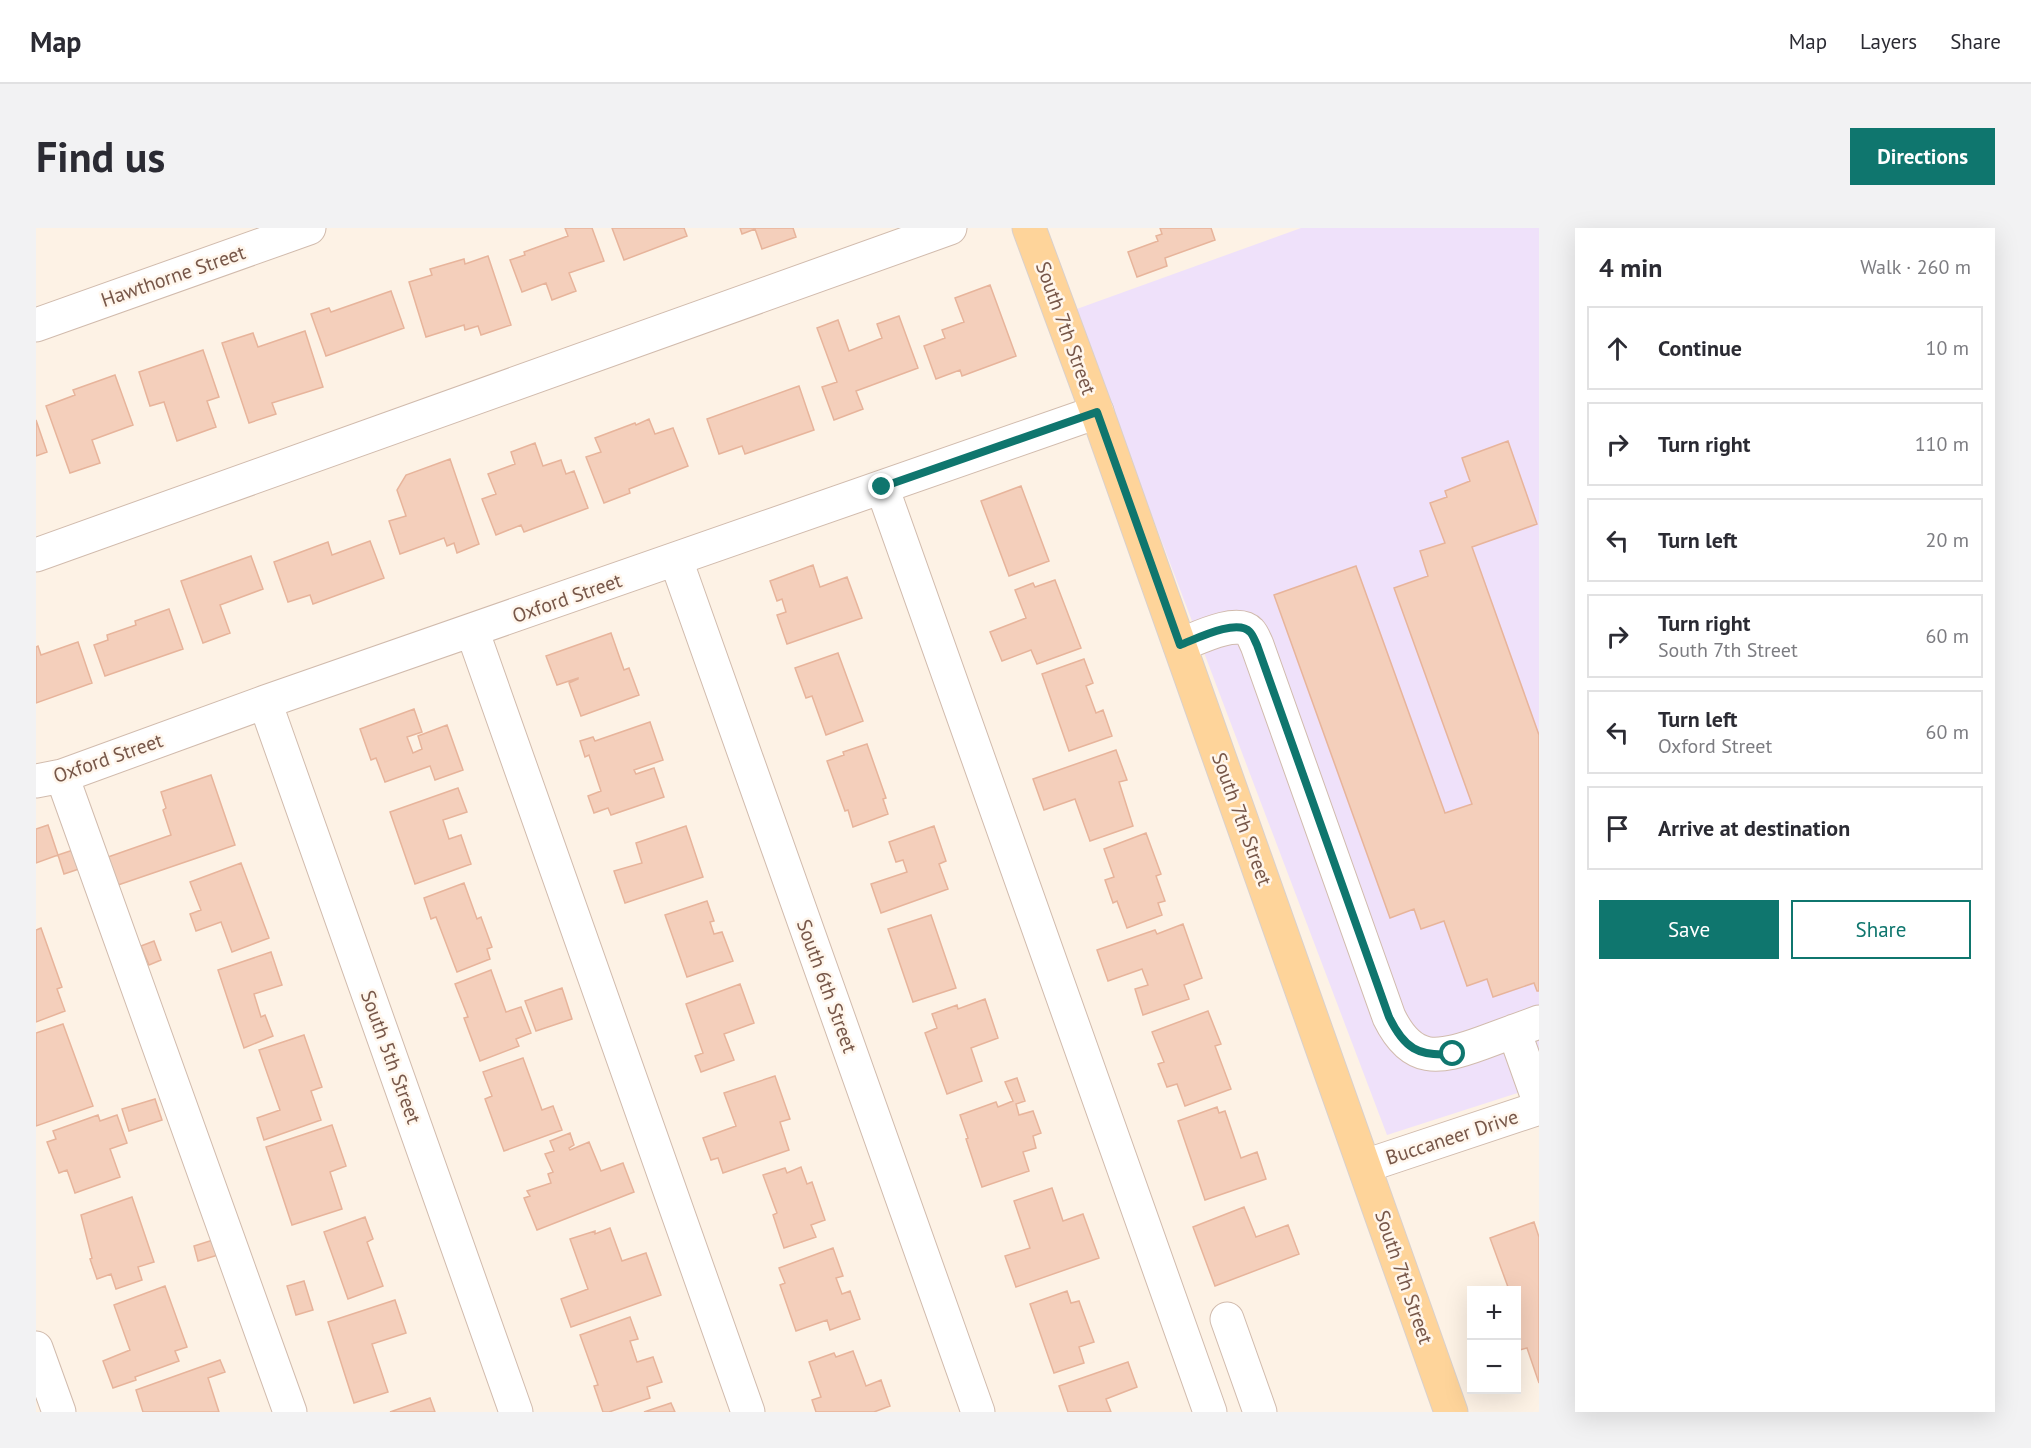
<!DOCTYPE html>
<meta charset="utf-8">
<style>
body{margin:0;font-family:"PT Sans",sans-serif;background:#f2f2f3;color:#2b2b33}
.controls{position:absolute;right:18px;bottom:18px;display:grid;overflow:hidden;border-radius:0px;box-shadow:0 6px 24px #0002}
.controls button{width:54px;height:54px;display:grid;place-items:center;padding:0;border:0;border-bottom:2px solid #e1e1e2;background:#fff;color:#2b2b33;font:30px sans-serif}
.stop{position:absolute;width:18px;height:18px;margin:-14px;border:4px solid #0f766e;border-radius:50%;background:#fff}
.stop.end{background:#0f766e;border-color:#fff;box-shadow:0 2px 6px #0008}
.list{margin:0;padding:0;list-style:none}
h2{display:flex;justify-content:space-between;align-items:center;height:78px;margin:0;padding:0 24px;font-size:26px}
h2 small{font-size:20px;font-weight:400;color:#7c7c81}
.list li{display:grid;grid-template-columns:39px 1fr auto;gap:18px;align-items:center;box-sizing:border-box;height:84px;margin:0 12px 12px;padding:0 12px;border:2px solid #e1e1e2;border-radius:0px}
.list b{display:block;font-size:22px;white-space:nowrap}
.list p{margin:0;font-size:20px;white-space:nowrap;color:#7c7c81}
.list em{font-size:20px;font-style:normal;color:#7c7c81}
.actions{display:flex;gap:12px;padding:18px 24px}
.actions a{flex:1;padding:14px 0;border:2px solid #0f766e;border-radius:0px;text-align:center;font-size:21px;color:#0f766e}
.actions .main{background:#0f766e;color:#fff}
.icon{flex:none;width:33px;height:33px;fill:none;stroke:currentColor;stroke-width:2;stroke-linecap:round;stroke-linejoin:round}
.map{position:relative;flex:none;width:1503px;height:1184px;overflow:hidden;border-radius:0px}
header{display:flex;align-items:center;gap:36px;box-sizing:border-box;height:84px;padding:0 30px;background:#fff;border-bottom:2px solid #e1e1e2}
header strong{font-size:28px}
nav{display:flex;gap:33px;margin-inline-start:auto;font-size:21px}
.intro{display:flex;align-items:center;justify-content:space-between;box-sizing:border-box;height:144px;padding:0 36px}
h1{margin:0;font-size:42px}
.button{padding:15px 27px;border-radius:0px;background:#0f766e;color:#fff;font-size:21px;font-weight:700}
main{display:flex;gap:36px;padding:0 36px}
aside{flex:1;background:#fff;border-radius:0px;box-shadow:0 6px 24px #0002}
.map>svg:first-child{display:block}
.education{fill:#efe1fa}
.building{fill:#f4cfbb;stroke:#e7b49b;stroke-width:1.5}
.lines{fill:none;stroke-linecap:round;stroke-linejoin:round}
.minor-casing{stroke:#d1bbad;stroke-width:35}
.major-casing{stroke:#d9d0cc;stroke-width:35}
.minor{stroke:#fff;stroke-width:33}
.major{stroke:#fed49a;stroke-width:33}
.route{stroke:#0f766e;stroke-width:8}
.labels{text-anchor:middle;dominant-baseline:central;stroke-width:5;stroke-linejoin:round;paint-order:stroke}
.street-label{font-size:20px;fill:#775749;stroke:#fff6ec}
</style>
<header>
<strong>Map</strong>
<nav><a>Map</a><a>Layers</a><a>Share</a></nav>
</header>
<div class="intro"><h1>Find us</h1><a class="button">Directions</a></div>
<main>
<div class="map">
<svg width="1503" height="1184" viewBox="0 0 1503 1184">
<rect width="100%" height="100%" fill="#fdf2e5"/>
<path class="education" d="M 1265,0 L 1503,0 L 1503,858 L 1351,907 L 1038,82 Z"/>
<path class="building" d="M 529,0 L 556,0 L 568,33 L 533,45 L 540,63 L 516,72 L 510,55 L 486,64 L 474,32 L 489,27 L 488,24 L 532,8 Z
M 576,0 L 648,0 L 651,8 L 588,32 Z
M 704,0 L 757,0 L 760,9 L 726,21 L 719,1 L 706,6 Z
M 1124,0 L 1175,0 L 1179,12 L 1129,30 L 1131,38 L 1101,49 L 1092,24 L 1122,13 L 1120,8 L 1126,6 Z
M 452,28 L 475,97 L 445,107 L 442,98 L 429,102 L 428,97 L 390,109 L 373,54 L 396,47 L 394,41 L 428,31 L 429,36 Z
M 954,57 L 980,128 L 926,148 L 924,142 L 900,151 L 888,118 L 909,110 L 906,102 L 928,94 L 919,70 Z
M 355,63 L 368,100 L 290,128 L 275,86 L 293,80 L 295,84 Z
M 863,88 L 882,140 L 820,163 L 827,181 L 798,192 L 786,159 L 801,154 L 781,100 L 802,92 L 813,123 L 846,110 L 841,96 Z
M 269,103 L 287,159 L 236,175 L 240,186 L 213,195 L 186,115 L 217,105 L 222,119 Z
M 167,122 L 183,169 L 171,173 L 180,199 L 141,213 L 128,174 L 114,178 L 103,144 Z
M 79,147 L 97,197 L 56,212 L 64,235 L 34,245 L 10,178 L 39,167 L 37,162 Z
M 763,158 L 778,202 L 709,226 L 706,218 L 683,226 L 671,191 Z
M 613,191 L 619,206 L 637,200 L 652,238 L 593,261 L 594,265 L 568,275 L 550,229 L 565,224 L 559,210 L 599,195 L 600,197 Z
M 0,192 L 11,224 L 0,228 Z
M 1472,213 L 1501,296 L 1436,319 L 1503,507 L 1503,763 L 1501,763 L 1498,755 L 1457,769 L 1451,751 L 1431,758 L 1408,693 L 1385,701 L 1378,681 L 1354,690 L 1238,367 L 1320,338 L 1409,585 L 1436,576 L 1358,360 L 1392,348 L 1384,323 L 1409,315 L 1394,275 L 1411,269 L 1409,263 L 1434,253 L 1426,230 Z
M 499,215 L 507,238 L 525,232 L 530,246 L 538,243 L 552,280 L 488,304 L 485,297 L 460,307 L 446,271 L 460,266 L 452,246 L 479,236 L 475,224 Z
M 414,231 L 443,316 L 421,325 L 418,315 L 411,318 L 408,310 L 364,326 L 353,293 L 370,288 L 361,262 L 370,247 Z
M 985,258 L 1013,333 L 973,348 L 945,273 Z
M 334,313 L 348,350 L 277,376 L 274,367 L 252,374 L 238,334 L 292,314 L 296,327 Z
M 215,328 L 227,361 L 184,377 L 194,405 L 167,415 L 145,353 Z
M 777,337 L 784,359 L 811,349 L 826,390 L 751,416 L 741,387 L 750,384 L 746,371 L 741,373 L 734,353 Z
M 1019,352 L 1045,420 L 1001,436 L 995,422 L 966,433 L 954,404 L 990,390 L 979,362 L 997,355 L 999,359 Z
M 133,381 L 147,421 L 69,448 L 58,417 L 72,412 L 71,407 L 100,397 L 99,393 Z
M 575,405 L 588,442 L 593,440 L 603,467 L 545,488 L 533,455 L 542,451 L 542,450 L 521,457 L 510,428 Z
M 42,414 L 56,455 L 0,475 L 0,419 L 2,418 L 5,427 Z
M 802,425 L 827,493 L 790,507 L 776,468 L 770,470 L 759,440 Z
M 1048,431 L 1057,455 L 1050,458 L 1060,485 L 1067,482 L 1076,508 L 1033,523 L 1006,446 Z
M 378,481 L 386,504 L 371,509 L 377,525 L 386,521 L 382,508 L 411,497 L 427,542 L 399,552 L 394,538 L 349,554 L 340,530 L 335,532 L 324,501 Z
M 614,494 L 627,532 L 598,542 L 600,546 L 618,540 L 628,569 L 575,587 L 572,580 L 558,585 L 552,568 L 565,563 L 553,527 L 549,529 L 544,513 L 557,509 L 559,513 Z
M 831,516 L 850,570 L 847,571 L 852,586 L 817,599 L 812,582 L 809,583 L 791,533 L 808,527 L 807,524 Z
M 1080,522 L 1091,552 L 1083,554 L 1097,598 L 1054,613 L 1039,571 L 1008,582 L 997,551 Z
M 175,547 L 199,617 L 82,657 L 72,629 L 135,607 L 127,582 L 130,580 L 125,564 Z
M 422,560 L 431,584 L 407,592 L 413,611 L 425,607 L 435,636 L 379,656 L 354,584 Z
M 12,597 L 22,627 L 0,635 L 0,601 Z
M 650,598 L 667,649 L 589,675 L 578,643 L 606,635 L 600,615 Z
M 898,598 L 910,633 L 903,636 L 912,661 L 845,685 L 835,656 L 871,644 L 867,632 L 860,634 L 853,614 Z
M 1110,605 L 1125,646 L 1120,648 L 1129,673 L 1122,675 L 1126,687 L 1091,700 L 1081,673 L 1077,675 L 1069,652 L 1078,649 L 1068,621 Z
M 37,622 L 43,641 L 28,646 L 22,627 Z
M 205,635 L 233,710 L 196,724 L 185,694 L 160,703 L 154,686 L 165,682 L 154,654 Z
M 428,655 L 441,691 L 445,689 L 456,719 L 451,721 L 454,731 L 421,744 L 400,689 L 395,691 L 388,670 Z
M 671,673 L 678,693 L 674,694 L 678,706 L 686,704 L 697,733 L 651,749 L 629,687 Z
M 895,687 L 920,760 L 877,774 L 852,701 Z
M 1147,696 L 1166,750 L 1148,757 L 1153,771 L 1107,787 L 1099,761 L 1112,757 L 1106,741 L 1072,753 L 1061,722 L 1119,702 L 1121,706 Z
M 5,700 L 26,759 L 21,761 L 29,783 L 0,794 L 0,702 Z
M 118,713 L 125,732 L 113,737 L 105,718 Z
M 235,724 L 246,757 L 218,766 L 225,789 L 229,787 L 237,808 L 208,820 L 182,742 Z
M 455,742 L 470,784 L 485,779 L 495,805 L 480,811 L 483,818 L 444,833 L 428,790 L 432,789 L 419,756 Z
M 704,756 L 718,795 L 688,806 L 698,832 L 665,844 L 659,828 L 667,825 L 650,776 Z
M 526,760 L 536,791 L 500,803 L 489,773 Z
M 949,771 L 962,810 L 935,820 L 946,853 L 911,866 L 889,805 L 901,800 L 896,786 L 921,777 L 922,781 Z
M 1172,783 L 1185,816 L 1179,818 L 1195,861 L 1149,878 L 1141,856 L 1131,859 L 1122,836 L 1128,834 L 1116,804 Z
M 27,796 L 57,878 L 0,898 L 0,805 Z
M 268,807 L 286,859 L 275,863 L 285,892 L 228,912 L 221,890 L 244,882 L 223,822 Z
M 487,830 L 506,882 L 517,878 L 526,902 L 468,923 L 449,871 L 456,868 L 447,844 Z
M 739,848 L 754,891 L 744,894 L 753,922 L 687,945 L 682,930 L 675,932 L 667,910 L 700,898 L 688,865 Z
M 981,850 L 989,873 L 980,876 L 983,887 L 997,883 L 1005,905 L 997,908 L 1000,920 L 987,924 L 993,943 L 946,959 L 930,911 L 932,910 L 924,887 L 960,874 L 962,879 L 977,873 L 969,854 Z
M 119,871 L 126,892 L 93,903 L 86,881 Z
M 1181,879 L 1183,885 L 1189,883 L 1205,930 L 1221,924 L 1230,951 L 1169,972 L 1142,893 Z
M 62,887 L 64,893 L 81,887 L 91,915 L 74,921 L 84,949 L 39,965 L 31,942 L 23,945 L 11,914 L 20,911 L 17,903 Z
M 296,897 L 310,938 L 294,944 L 306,981 L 256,997 L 230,919 Z
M 534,905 L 538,917 L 533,920 L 534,922 L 553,914 L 565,943 L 587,935 L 598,964 L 501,1002 L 488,970 L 494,968 L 491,963 L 515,955 L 512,946 L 517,944 L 509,926 L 518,923 L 514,913 Z
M 765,939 L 771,956 L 776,954 L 789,992 L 775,997 L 780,1009 L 748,1020 L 737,987 L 741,985 L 727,947 L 749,940 L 751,945 Z
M 1016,960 L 1027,993 L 1047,986 L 1063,1030 L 980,1059 L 969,1028 L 994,1020 L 978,973 Z
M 96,969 L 118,1034 L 102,1039 L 106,1052 L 80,1061 L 75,1046 L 61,1051 L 54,1031 L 56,1030 L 45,987 Z
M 1208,979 L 1220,1009 L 1252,997 L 1263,1026 L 1179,1058 L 1157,999 Z
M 329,989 L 337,1011 L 331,1014 L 347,1058 L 312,1071 L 288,1004 Z
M 1498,994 L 1503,1009 L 1503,1155 L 1491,1120 L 1480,1123 L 1480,1062 L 1463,1062 L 1472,1059 L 1454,1010 Z
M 574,1000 L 586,1033 L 610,1025 L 625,1067 L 535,1099 L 525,1071 L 552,1061 L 534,1011 L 559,1003 L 559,1006 Z
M 177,1012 L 182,1027 L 162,1033 L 158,1018 Z
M 797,1020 L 807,1048 L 800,1050 L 806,1066 L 814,1063 L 824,1091 L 794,1102 L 791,1092 L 760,1103 L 744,1057 L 749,1055 L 743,1040 Z
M 268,1053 L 277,1082 L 260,1087 L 251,1058 Z
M 129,1058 L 151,1119 L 139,1123 L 143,1133 L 99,1149 L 100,1152 L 77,1160 L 67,1133 L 94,1122 L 78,1077 Z
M 1031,1063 L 1035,1075 L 1043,1073 L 1058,1114 L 1043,1119 L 1048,1135 L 1018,1145 L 994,1076 Z
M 359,1072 L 370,1105 L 336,1116 L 352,1164 L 318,1175 L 292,1094 Z
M 594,1089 L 602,1111 L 594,1113 L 601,1134 L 617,1129 L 626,1154 L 611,1159 L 614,1170 L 573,1184 L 567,1184 L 558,1158 L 562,1157 L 544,1107 Z
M 817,1123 L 830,1158 L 845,1152 L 854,1178 L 838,1184 L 780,1184 L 776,1172 L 785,1169 L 773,1134 L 798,1125 L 800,1129 Z
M 184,1132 L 189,1144 L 172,1150 L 183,1184 L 107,1184 L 100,1162 Z
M 1092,1134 L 1101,1159 L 1070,1171 L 1075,1184 L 1032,1184 L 1023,1158 Z
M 394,1170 L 399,1184 L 354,1184 Z
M 635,1175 L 639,1184 L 608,1184 Z"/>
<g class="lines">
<g class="minor-casing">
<path id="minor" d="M 0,97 L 273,0
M 846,259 L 1174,1184
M 0,327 L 914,0
M 640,332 L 942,1184
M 436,402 L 712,1184
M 1144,417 C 1160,411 1201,390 1214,404 C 1217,407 1219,413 1221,417 L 1353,789 C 1376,836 1402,831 1446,815 C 1465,808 1484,801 1503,794
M 229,474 L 480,1184
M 26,548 L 254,1184
M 0,553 L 26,548 L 229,474 L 1061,184
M 1478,803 L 1503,873
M 1329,938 L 1503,880
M 1191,1091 L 1224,1184
M 0,1120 L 23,1184"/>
</g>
<g class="major-casing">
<path id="major" d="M 993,0 L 1061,184 L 1415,1184"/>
</g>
<use href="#minor" class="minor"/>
<use href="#major" class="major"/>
</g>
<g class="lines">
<path class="route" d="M 846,259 L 1061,184 L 1144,417 C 1160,411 1201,390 1214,404 C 1217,407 1219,413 1221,417 L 1353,789 C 1368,820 1382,829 1417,826"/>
</g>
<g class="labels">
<g class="street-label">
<text transform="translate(137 48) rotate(-19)">Hawthorne Street</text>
<text transform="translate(1030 100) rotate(70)">South 7th Street</text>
<text transform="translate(531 370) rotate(-19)">Oxford Street</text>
<text transform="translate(72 530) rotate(-19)">Oxford Street</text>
<text transform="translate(1206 591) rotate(70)">South 7th Street</text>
<text transform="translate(791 758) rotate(70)">South 6th Street</text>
<text transform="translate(355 829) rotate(70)">South 5th Street</text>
<text transform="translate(1416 909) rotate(-18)">Buccaneer Drive</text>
<text transform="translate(1368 1049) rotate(71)">South 7th Street</text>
</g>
</g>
</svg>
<div class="controls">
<button>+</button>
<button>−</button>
</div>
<div class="stop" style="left:1417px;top:826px"></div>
<div class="stop end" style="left:846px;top:259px"></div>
</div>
<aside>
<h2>4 min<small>Walk · 260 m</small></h2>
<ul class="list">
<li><svg class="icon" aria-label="ahead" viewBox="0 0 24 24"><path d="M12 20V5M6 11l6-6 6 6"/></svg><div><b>Continue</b></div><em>10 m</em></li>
<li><svg class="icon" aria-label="right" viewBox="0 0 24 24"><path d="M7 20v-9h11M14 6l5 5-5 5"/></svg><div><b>Turn right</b></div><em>110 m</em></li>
<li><svg class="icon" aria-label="left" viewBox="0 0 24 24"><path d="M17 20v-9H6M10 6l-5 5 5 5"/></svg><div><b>Turn left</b></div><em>20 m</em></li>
<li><svg class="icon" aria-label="right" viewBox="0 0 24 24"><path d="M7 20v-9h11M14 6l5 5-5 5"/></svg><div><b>Turn right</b><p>South 7th Street</p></div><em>60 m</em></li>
<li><svg class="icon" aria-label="left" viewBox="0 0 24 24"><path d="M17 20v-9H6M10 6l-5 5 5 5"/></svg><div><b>Turn left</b><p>Oxford Street</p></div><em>60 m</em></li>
<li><svg class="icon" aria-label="arrive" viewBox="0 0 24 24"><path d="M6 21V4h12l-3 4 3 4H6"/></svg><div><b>Arrive at destination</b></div></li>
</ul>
<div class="actions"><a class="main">Save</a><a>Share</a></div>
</aside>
</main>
